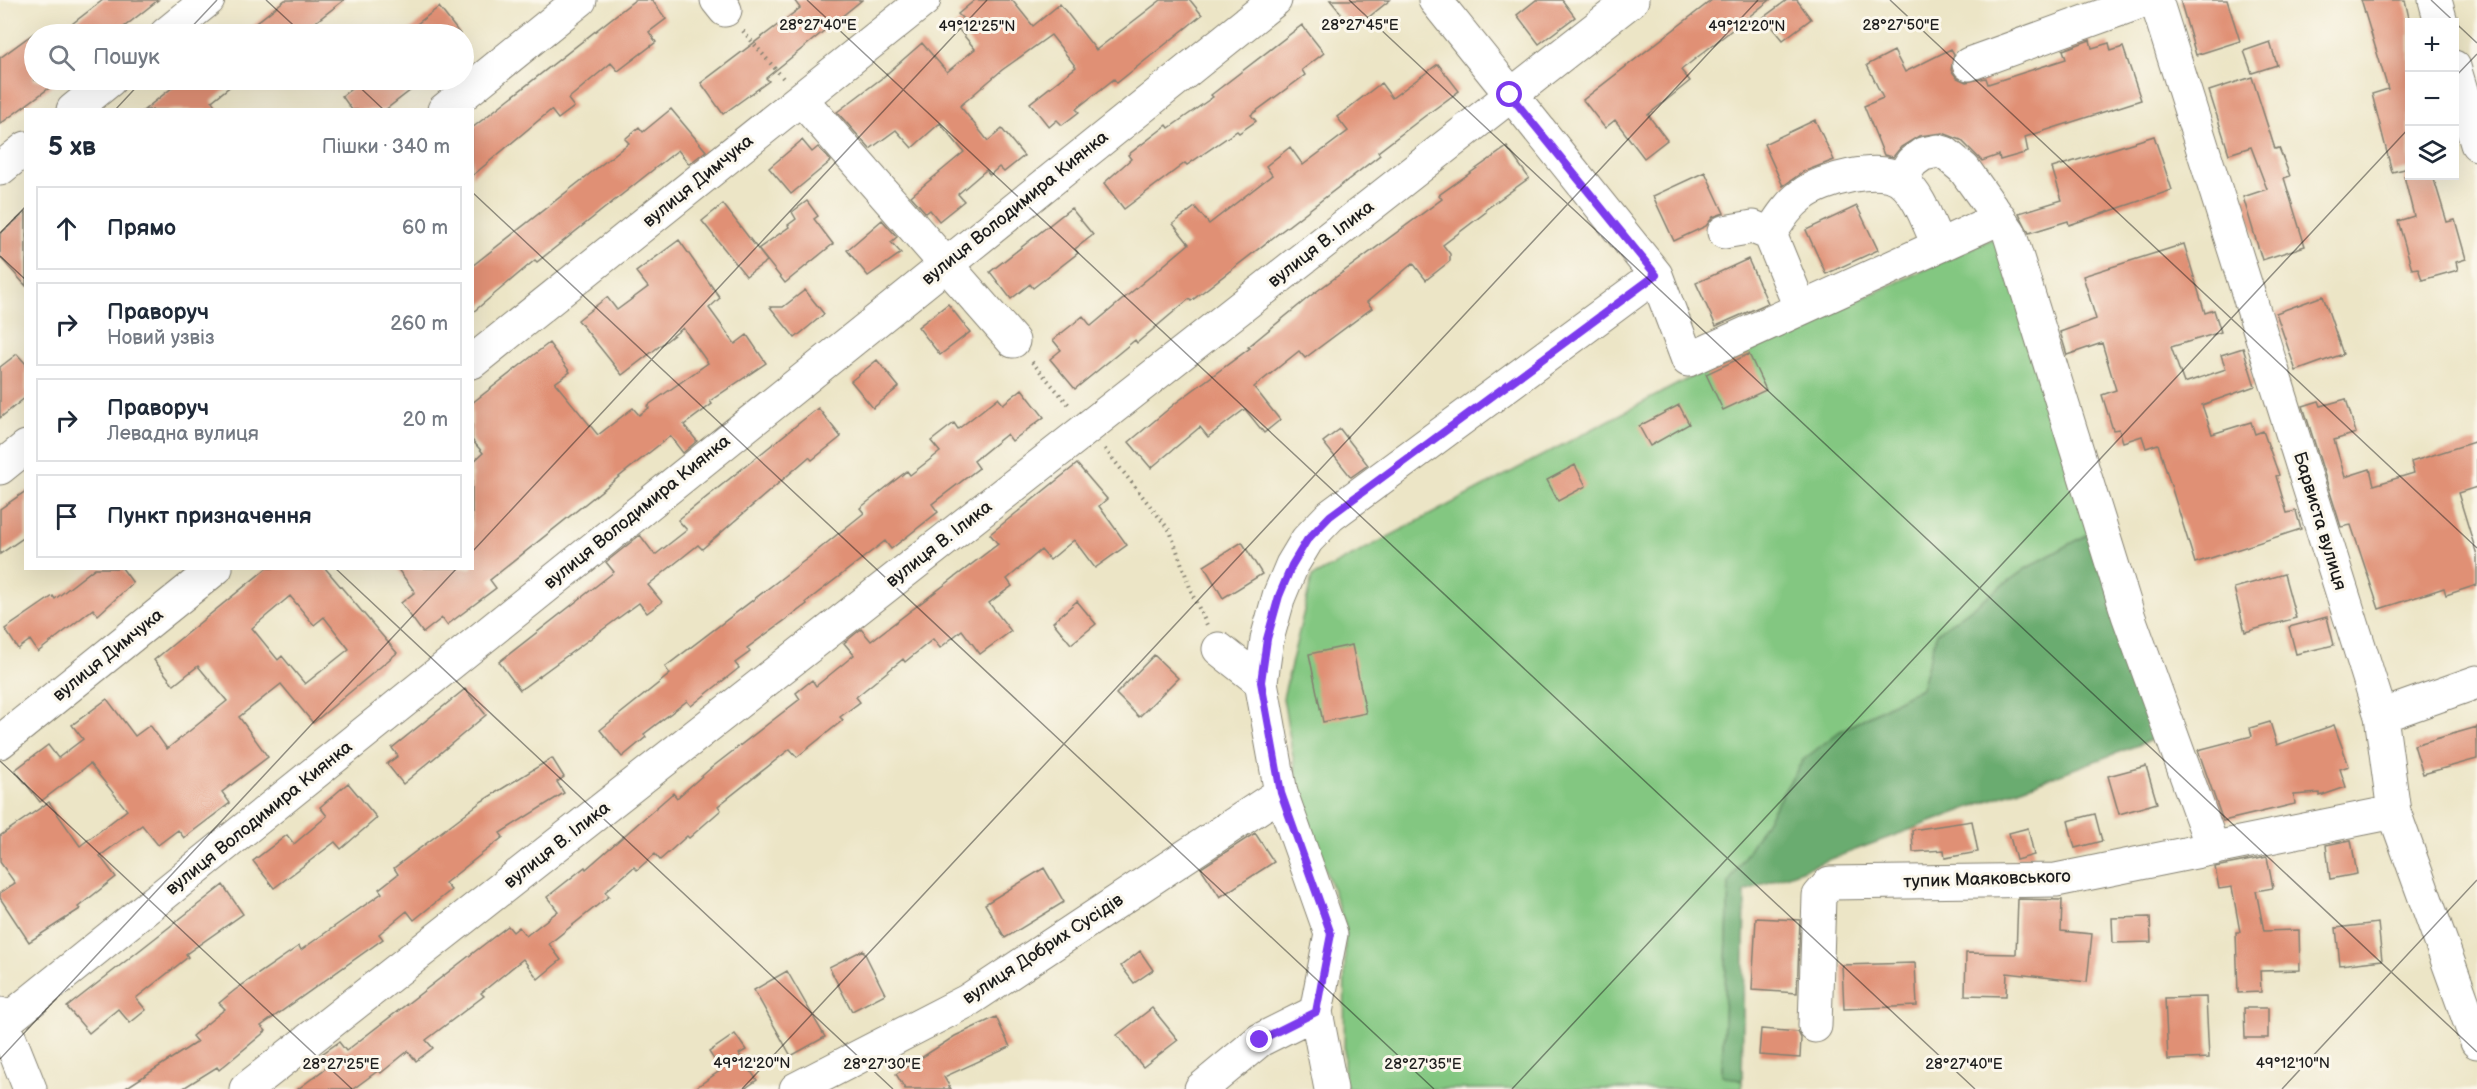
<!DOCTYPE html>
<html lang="uk">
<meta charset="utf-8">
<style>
body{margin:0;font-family:"Balsamiq Sans",sans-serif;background:#f2f2f3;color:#1f2937}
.controls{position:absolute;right:18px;top:18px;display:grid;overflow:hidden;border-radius:0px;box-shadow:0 6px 24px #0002}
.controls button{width:54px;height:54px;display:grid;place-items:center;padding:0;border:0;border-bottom:2px solid #e0e1e3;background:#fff;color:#1f2937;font:30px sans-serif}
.stop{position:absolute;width:18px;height:18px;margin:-14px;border:4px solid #7c3aed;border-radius:50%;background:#fff}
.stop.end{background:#7c3aed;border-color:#fff;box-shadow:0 2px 6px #0008}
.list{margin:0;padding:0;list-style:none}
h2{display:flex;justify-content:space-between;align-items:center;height:78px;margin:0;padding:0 24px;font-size:26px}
h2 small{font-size:20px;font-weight:400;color:#747a83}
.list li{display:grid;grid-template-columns:39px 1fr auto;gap:18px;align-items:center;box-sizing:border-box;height:84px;margin:0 12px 12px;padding:0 12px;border:2px solid #e0e1e3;border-radius:0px}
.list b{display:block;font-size:22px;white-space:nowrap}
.list p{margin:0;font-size:20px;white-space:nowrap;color:#747a83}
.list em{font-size:20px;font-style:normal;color:#747a83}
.icon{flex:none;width:33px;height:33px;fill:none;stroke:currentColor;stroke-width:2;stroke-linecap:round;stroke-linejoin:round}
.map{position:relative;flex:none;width:2477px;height:1089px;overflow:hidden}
.search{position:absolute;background:#fff;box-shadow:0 6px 24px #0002;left:24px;top:24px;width:450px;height:66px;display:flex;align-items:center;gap:15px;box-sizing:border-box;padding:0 21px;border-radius:33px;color:#747a83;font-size:22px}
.panel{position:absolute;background:#fff;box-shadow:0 6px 24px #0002;left:24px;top:108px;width:450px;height:462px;border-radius:0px}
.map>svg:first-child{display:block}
.green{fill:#83c781;stroke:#50724e;stroke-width:1.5}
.forest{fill:#6aac6f;stroke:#436446;stroke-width:1.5}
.building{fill:#e09075;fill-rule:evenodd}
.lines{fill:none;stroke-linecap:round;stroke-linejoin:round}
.minor-casing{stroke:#848071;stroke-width:35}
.path{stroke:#848071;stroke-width:4;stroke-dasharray:1.5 4.5;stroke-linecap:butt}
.minor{stroke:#fff;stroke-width:33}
.route{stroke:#7c3aed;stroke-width:8}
.ticks{fill:none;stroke:#1c1c1c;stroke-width:1.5;stroke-opacity:0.45}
.labels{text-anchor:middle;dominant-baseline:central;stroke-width:6;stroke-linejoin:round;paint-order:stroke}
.street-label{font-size:18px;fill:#1c1c1c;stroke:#fbf7ec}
.ticks-label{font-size:15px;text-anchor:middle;fill:#1c1c1c;stroke:#fbf7ec;stroke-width:6;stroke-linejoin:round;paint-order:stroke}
</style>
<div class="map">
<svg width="2477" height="1089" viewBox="0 0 2477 1089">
<rect width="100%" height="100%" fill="#fbf7ec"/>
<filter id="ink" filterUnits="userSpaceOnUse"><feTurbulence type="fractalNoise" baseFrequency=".0167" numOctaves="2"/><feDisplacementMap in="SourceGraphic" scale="12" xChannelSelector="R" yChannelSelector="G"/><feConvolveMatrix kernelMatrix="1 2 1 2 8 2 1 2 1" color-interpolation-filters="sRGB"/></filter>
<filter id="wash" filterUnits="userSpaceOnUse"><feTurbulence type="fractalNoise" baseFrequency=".008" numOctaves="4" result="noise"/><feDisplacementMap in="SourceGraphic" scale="24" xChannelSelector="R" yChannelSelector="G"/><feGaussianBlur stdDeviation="1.35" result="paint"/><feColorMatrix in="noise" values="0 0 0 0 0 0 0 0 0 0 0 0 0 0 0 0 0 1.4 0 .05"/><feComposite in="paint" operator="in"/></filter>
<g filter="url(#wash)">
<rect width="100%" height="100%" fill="#ece5c6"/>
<path class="green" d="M 2002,234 L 2094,531 L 2027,568 L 1938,633 L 1921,688 L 1839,732 L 1729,882 L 1722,1074 L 1742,1081 L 1742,1089 L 1348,1089 L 1344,1081 L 1345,925 L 1300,797 L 1283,698 L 1312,577 L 1693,376 Z"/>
<path class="forest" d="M 2094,531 L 2157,738 L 1745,891 L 1742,1081 L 1722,1075 L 1729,882 L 1803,760 L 1839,732 L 1921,688 L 1937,633 L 2027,568 Z"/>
<g id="blocks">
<path class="building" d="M 103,0 L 158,0 L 115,34 L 59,34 Z
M 285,0 L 344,0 L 300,34 L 242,34 Z
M 635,0 L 652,0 L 666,19 L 649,32 L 656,42 L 618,71 L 611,63 L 568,99 L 574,107 L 558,119 L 551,110 L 472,176 L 472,128 Z
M 794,0 L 862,0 L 766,78 L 769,81 L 723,114 L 701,83 L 800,8 Z
M 975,0 L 1012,0 L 1033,26 L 1060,4 L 1096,50 L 1161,0 L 1190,0 L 1202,15 L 1117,83 L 1114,79 L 1076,109 L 1079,112 L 1062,125 L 1057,120 L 1049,127 L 1030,103 L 1076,67 L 1051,35 L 1002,70 L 960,106 L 988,141 L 1002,129 L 1024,156 L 1004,172 L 999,167 L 990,175 L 986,170 L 958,194 L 964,201 L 939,221 L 930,210 L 926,213 L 911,196 L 964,152 L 940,123 L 912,148 L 896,130 L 870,149 L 837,112 L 882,78 L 922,43 L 947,72 L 975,49 L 955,25 L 963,19 L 958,14 Z
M 1330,0 L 1390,0 L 1354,29 Z
M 1536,0 L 1562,0 L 1575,17 L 1539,44 L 1517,15 Z
M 1712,0 L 1770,0 L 1681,70 L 1690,81 L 1648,115 L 1667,140 L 1644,158 L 1615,120 L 1605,128 L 1583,100 Z
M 1787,0 L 1797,0 L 1811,19 L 1783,40 L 1764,17 Z
M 2180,0 L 2227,0 L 2240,41 L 2196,55 Z
M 2361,0 L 2405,0 L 2409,18 L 2409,168 L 2392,172 L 2372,94 L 2388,89 Z
M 439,7 L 460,34 L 404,34 Z
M 1302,25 L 1324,53 L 1302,70 L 1305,75 L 1251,115 L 1256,121 L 1239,133 L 1237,131 L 1187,165 L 1185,163 L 1124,209 L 1104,183 L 1131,159 L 1128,155 L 1167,125 L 1169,128 L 1213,97 L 1211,95 Z
M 34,33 L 34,80 L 60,80 L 0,124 L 0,58 Z
M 2090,40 L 2092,48 L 2109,43 L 2111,51 L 2123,47 L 2141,100 L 2025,137 L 2028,152 L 2000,160 L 1999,155 L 1982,161 L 1961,140 L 1943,133 L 1919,136 L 1901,147 L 1893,157 L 1884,155 L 1864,106 L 1883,98 L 1867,65 L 1894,51 L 1905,72 L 1951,49 L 1954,54 L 1951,70 L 1957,78 L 1966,82 L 1986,78 L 1988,84 L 2066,59 L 2063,50 Z
M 2270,42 L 2277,65 L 2252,73 L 2244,51 Z
M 1438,64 L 1459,91 L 1425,116 L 1378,152 L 1380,155 L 1191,301 L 1189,299 L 1137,343 L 1135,340 L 1075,389 L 1050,359 L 1061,350 L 1053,340 L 1083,316 L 1091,326 L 1189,244 L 1173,224 L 1195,207 L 1209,224 L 1272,175 L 1266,166 L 1290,147 L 1303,165 L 1348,131 L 1337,117 L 1381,83 L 1392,98 Z
M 2252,77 L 2275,149 L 2279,148 L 2290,176 L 2284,178 L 2305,246 L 2262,260 L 2243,197 L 2267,189 L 2251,147 L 2229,154 L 2209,91 Z
M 182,80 L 238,80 L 212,101 L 218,110 L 144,110 Z
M 363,80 L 424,80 L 385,110 L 352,110 L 342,96 Z
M 671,109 L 706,151 L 689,164 L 678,150 L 537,262 L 535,260 L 472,313 L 472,266 L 629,143 L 625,139 L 639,127 L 643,132 Z
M 1815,120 L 1834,160 L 1803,172 L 1783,186 L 1764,144 Z
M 2154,136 L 2172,190 L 2069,225 L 2068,221 L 2029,233 L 2019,213 L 2062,200 L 2052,168 Z
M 802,140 L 812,152 L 818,147 L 831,161 L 791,194 L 769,168 Z
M 1507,147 L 1529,178 L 1485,210 L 1486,212 L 1443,245 L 1450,254 L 1450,261 L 1426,280 L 1413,263 L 1367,302 L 1372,308 L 1305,358 L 1299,351 L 1254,387 L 1280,420 L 1264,433 L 1245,409 L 1208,437 L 1200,427 L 1151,468 L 1129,442 L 1177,402 L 1250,348 L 1248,347 L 1309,297 L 1442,199 L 1439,195 Z
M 1705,172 L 1724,213 L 1713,217 L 1706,226 L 1674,241 L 1653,196 Z
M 2404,176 L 2433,176 L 2447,222 L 2455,220 L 2466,259 L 2456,262 L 2458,270 L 2422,280 L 2418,268 L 2412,269 L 2398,221 L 2414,216 Z
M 807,201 L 818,216 L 814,219 L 833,244 L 785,283 L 758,249 L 789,227 L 788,225 L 796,219 L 792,212 Z
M 723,204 L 767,261 L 746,276 L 702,221 Z
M 1857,206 L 1878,250 L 1826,274 L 1806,230 Z
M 1071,208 L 1093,235 L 1075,249 L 1078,253 L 1033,288 L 1030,284 L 1011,299 L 990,272 Z
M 26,212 L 26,286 L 0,257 L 0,234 Z
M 882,220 L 897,237 L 891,242 L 901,253 L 868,276 L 847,250 Z
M 679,240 L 720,298 L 709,308 L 735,344 L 747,335 L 766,363 L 710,401 L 712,404 L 684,425 L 697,441 L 683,453 L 670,436 L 490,580 L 496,588 L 447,625 L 442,618 L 423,633 L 401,603 L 415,592 L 397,568 L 472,568 L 472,463 L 483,453 L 472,440 L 472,403 L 549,343 L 570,372 L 555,383 L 598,435 L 633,408 L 639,415 L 649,408 L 647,406 L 708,363 L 683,328 L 622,375 L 578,320 L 607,297 L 617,310 L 648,287 L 636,272 Z
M 2184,244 L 2205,313 L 2214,310 L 2221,332 L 2171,347 L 2184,383 L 2226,369 L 2221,355 L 2243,348 L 2255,386 L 2202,405 L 2212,434 L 2251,422 L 2255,434 L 2263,431 L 2279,475 L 2276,476 L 2287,513 L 2296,511 L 2301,529 L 2195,563 L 2158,444 L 2146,448 L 2142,436 L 2123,442 L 2119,429 L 2113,430 L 2102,395 L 2116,390 L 2102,343 L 2067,355 L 2060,332 L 2096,319 L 2083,276 Z
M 1748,259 L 1768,303 L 1716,326 L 1696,283 Z
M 805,290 L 824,314 L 795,338 L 770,307 L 783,307 Z
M 2323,296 L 2343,354 L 2296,371 L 2276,313 Z
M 948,304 L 970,332 L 940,355 L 918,327 Z
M 17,354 L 26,364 L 26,397 L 0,418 L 0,367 Z
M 1749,354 L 1766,390 L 1723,410 L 1706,374 Z
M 877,360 L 899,387 L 873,408 L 851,381 Z
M 1022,389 L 1044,417 L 1012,441 L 1007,434 L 974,461 L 979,468 L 932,504 L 938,512 L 891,549 L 885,541 L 806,602 L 807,604 L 747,648 L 750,652 L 735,663 L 739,668 L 691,706 L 687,701 L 644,734 L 646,737 L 622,757 L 600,730 L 670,674 L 665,667 L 808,558 L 864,513 L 860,508 L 907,471 L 910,475 L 940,452 L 931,441 L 954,423 L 958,429 L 998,398 L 1003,404 Z
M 2346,399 L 2356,433 L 2334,440 L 2345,477 L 2370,469 L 2374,485 L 2414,473 L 2411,462 L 2477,441 L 2477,487 L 2458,493 L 2477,555 L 2477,585 L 2446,595 L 2444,588 L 2379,609 L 2351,525 L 2341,527 L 2303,406 L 2319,401 L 2321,406 Z
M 1679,405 L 1689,424 L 1650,446 L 1639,426 Z
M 818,408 L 841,437 L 812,460 L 809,457 L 702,549 L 698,545 L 648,585 L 662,602 L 647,613 L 639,603 L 520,690 L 499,662 L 614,572 L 606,562 L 640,535 L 655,555 L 687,530 L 678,520 Z
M 1340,429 L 1368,465 L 1351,477 L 1323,442 Z
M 1077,464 L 1107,499 L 1099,506 L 1127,545 L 1095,568 L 1074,540 L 1050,560 L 1041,550 L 1007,579 L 1012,586 L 989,603 L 1011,631 L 980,654 L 962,630 L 940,648 L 933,639 L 905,662 L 903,659 L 856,697 L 860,702 L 840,717 L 843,720 L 797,757 L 790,749 L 718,806 L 721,810 L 689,838 L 687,836 L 660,860 L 655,854 L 637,870 L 634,867 L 605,892 L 609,896 L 549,944 L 561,960 L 538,979 L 523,959 L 481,993 L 484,996 L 426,1040 L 433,1048 L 416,1061 L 408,1051 L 381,1073 L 379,1070 L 353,1089 L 298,1089 L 330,1065 L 322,1054 L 339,1042 L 346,1051 L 508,926 L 513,932 L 519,927 L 526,936 L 558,911 L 547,897 L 585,867 L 586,869 L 673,793 L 677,798 L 711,768 L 800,699 L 796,693 L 812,680 L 816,686 L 854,655 L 844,643 L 861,629 L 871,641 L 998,544 L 990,534 Z
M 1575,465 L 1586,486 L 1558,501 L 1547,480 Z
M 26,491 L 26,536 L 0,554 L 0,509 Z
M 1242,542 L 1262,574 L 1223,598 L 1204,566 Z
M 95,568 L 122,568 L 133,583 L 98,615 L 93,609 L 38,652 L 30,640 L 18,649 L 5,629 L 53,596 L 55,599 Z
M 267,568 L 325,568 L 397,653 L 313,723 L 281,684 L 239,717 L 268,757 L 222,792 L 230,803 L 184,838 L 178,830 L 158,845 L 142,825 L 100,856 L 116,877 L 78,907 L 80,909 L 29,942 L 0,898 L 0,893 L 15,883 L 0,862 L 0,836 L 49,802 L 80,846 L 127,810 L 90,764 L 40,802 L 15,770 L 48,745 L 58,758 L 83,739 L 72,725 L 107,699 L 135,736 L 150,725 L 167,749 L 227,701 L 198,666 L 174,685 L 154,660 ZM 290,596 L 314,625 L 324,617 L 349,649 L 305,684 L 282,656 L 278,660 L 252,628 Z
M 2284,574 L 2296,618 L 2245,632 L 2234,588 Z
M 1077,601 L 1096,624 L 1071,644 L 1053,622 Z
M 2327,617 L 2334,645 L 2296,654 L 2289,627 Z
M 1352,645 L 1366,713 L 1323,722 L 1309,654 Z
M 1154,655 L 1178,678 L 1139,717 L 1116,694 Z
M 465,689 L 486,715 L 403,784 L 387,764 L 398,756 L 392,748 Z
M 2270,722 L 2277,745 L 2334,725 L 2349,766 L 2340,769 L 2346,787 L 2320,796 L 2320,793 L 2294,795 L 2295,804 L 2223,821 L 2198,750 L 2252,736 L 2250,728 Z
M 2477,727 L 2477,759 L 2423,774 L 2414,745 Z
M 552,758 L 564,777 L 557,782 L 564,793 L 500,833 L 503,837 L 445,883 L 451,890 L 414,920 L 407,911 L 379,934 L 383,939 L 261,1026 L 266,1031 L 219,1070 L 217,1067 L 182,1089 L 124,1089 L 197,1042 L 192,1036 L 225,1009 L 219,1003 L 235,990 L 299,946 L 301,950 L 382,893 L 379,889 L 398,874 L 394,868 L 482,801 Z
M 2146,766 L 2157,803 L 2119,814 L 2108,776 Z
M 348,783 L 377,818 L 341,849 L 335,842 L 274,888 L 253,861 L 287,835 L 294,844 L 327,816 L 320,807 Z
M 2095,814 L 2102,841 L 2075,848 L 2068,821 Z
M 1972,821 L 1978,852 L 1945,858 L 1944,850 L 1913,852 L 1912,830 Z
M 2028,828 L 2034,855 L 2016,860 L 2009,833 Z
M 1255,833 L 1274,862 L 1220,897 L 1201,868 Z
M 2351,840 L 2357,874 L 2330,879 L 2326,845 Z
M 2267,857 L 2273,888 L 2256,891 L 2264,931 L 2299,930 L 2300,970 L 2260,971 L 2261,992 L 2238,993 L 2236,932 L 2240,932 L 2232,887 L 2219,889 L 2215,867 Z
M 1044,868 L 1064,902 L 1005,938 L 985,904 Z
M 223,885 L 243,914 L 186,954 L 188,957 L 136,998 L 146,1010 L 130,1023 L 118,1009 L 89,1033 L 67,1007 Z
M 2018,899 L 2062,900 L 2061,931 L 2092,934 L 2087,982 L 2007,973 L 2006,996 L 1965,995 L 1966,953 L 2016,954 Z
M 2150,917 L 2151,942 L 2113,943 L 2112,918 Z
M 1756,918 L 1800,920 L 1797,993 L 1752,990 Z
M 2378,923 L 2382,960 L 2340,965 L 2336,928 Z
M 863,950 L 885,994 L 852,1011 L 829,967 Z
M 1140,951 L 1153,970 L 1134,983 L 1121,966 Z
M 1915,963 L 1917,1006 L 1844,1009 L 1842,965 Z
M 787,971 L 825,1037 L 791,1056 L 754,990 Z
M 2206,997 L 2209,1058 L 2168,1060 L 2165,998 Z
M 1152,1008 L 1178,1040 L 1143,1067 L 1117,1035 Z
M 2244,1008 L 2268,1008 L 2268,1038 L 2245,1038 Z
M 996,1017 L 1010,1047 L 944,1077 L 951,1089 L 905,1089 L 896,1074 L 955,1036 Z
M 1761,1029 L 1798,1032 L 1801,1038 L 1800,1058 L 1759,1055 Z
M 735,1034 L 746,1050 L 739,1054 L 757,1080 L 744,1089 L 694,1089 L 721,1070 L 709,1052 Z"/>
</g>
</g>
<g filter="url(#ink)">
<use href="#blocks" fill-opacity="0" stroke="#848071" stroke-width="1.5"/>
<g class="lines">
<g class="minor-casing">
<path id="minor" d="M 717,0 L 725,10
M 1435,0 L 1656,275 L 1688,360 L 2000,218
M 2156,0 L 2381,716 L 2394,812 L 2477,1042
M 2435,0 L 2441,22
M 166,34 L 208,0
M 1969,64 L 2146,0
M 2454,67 L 2477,144
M 801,99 L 1013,341
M 73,110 L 110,80
M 444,110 L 580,0
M 0,169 L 26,148
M 1901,179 L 1912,162 L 1923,154 L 1938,151 L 1945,153 L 1964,169 L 2009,232 L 2128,615 L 2213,849
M 1724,232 L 1753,227 L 1770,234
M 1800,307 L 1770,234 C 1779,220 1788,205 1802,195 C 1821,180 1882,163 1902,181 C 1920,196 1928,223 1938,244
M 472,362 L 924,0
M 0,468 L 26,447
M 1219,649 L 1261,682
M 2381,716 L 2477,682
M 0,742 L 216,568
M 0,1014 L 30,1089
M 0,1026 L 1275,0
M 1815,1026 L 1819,896 L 1830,883 L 2056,880 L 2394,812
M 246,1089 L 1632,0
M 796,1089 L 967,1001 L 1281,793
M 1201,1089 L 1260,1040 L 1316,1012
M 1331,1089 L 1316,1012 L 1331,934 L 1281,793 L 1261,682 L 1267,639 L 1279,596 L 1292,565 L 1307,540 L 1330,516 L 1656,275"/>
</g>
<path class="path" d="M 743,31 L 783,78
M 1032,362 L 1070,406
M 1105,449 L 1170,531 L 1193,596 L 1207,625"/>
<use href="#minor" class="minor"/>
</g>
</g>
<g class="lines" filter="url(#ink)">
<path class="route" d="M 1260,1040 L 1316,1012 L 1331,934 L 1281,793 L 1261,682 L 1267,639 L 1279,596 L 1292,565 L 1307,540 L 1330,516 L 1656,275 L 1510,95"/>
</g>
<path class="ticks" d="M 266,0 L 303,34M 807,0 L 1975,1089M 1349,0 L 2477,1052M 1890,0 L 2477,548M 2431,0 L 2477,43M 185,34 L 217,0M 2454,78 L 2477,54M 352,80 L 384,110M 115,110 L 143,80M 472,192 L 1434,1089M 0,233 L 26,206M 0,256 L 26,280M 472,552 L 987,0M 335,568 L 893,1089M 0,761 L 352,1089M 0,1059 L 457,568M 742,1089 L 1758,0M 1512,1089 L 2410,127M 2282,1089 L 2477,880"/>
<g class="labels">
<g class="street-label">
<text transform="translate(698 181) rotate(-39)">вулиця Димчука</text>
<text transform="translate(1015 208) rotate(-39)">вулиця Володимира Киянка</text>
<text transform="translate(1321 244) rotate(-38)">вулиця В. Ілика</text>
<text transform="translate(637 512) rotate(-39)">вулиця Володимира Киянка</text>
<text transform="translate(2320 521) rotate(73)">Барвиста вулиця</text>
<text transform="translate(939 544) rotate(-38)">вулиця В. Ілика</text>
<text transform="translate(108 655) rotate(-39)">вулиця Димчука</text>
<text transform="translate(259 818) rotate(-39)">вулиця Володимира Киянка</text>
<text transform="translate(557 845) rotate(-38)">вулиця В. Ілика</text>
<text transform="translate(1987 879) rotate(-2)">тупик Маяковського</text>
<text transform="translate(1043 949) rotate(-33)">вулиця Добрих Сусідів</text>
</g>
</g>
<g class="ticks-label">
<text x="818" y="30">28°27'40"E</text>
<text x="1360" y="30">28°27'45"E</text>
<text x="1901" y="30">28°27'50"E</text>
<text x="977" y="31">49°12'25"N</text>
<text x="1747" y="31">49°12'20"N</text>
<text x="752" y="1068">49°12'20"N</text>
<text x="2293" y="1068">49°12'10"N</text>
<text x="341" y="1069">28°27'25"E</text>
<text x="882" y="1069">28°27'30"E</text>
<text x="1423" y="1069">28°27'35"E</text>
<text x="1964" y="1069">28°27'40"E</text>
</g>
</svg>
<div class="controls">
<button>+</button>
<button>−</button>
<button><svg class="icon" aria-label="layers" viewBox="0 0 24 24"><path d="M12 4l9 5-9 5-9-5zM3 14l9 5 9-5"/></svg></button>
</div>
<div class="stop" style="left:1510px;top:95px"></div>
<div class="stop end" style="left:1260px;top:1040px"></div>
<div class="search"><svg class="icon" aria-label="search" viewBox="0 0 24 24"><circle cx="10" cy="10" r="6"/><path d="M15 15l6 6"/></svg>Пошук</div>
<section class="panel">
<h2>5 хв<small>Пішки · 340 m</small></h2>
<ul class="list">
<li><svg class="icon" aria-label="ahead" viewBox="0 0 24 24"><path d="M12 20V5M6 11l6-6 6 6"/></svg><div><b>Прямо</b></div><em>60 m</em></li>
<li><svg class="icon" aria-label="right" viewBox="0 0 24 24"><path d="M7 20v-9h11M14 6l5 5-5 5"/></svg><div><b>Праворуч</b><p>Новий узвіз</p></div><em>260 m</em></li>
<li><svg class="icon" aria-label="right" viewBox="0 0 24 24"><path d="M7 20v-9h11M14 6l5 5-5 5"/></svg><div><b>Праворуч</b><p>Левадна вулиця</p></div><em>20 m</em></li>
<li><svg class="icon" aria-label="arrive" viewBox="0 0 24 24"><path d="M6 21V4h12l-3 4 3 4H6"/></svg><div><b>Пункт призначення</b></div></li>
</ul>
</section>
</div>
